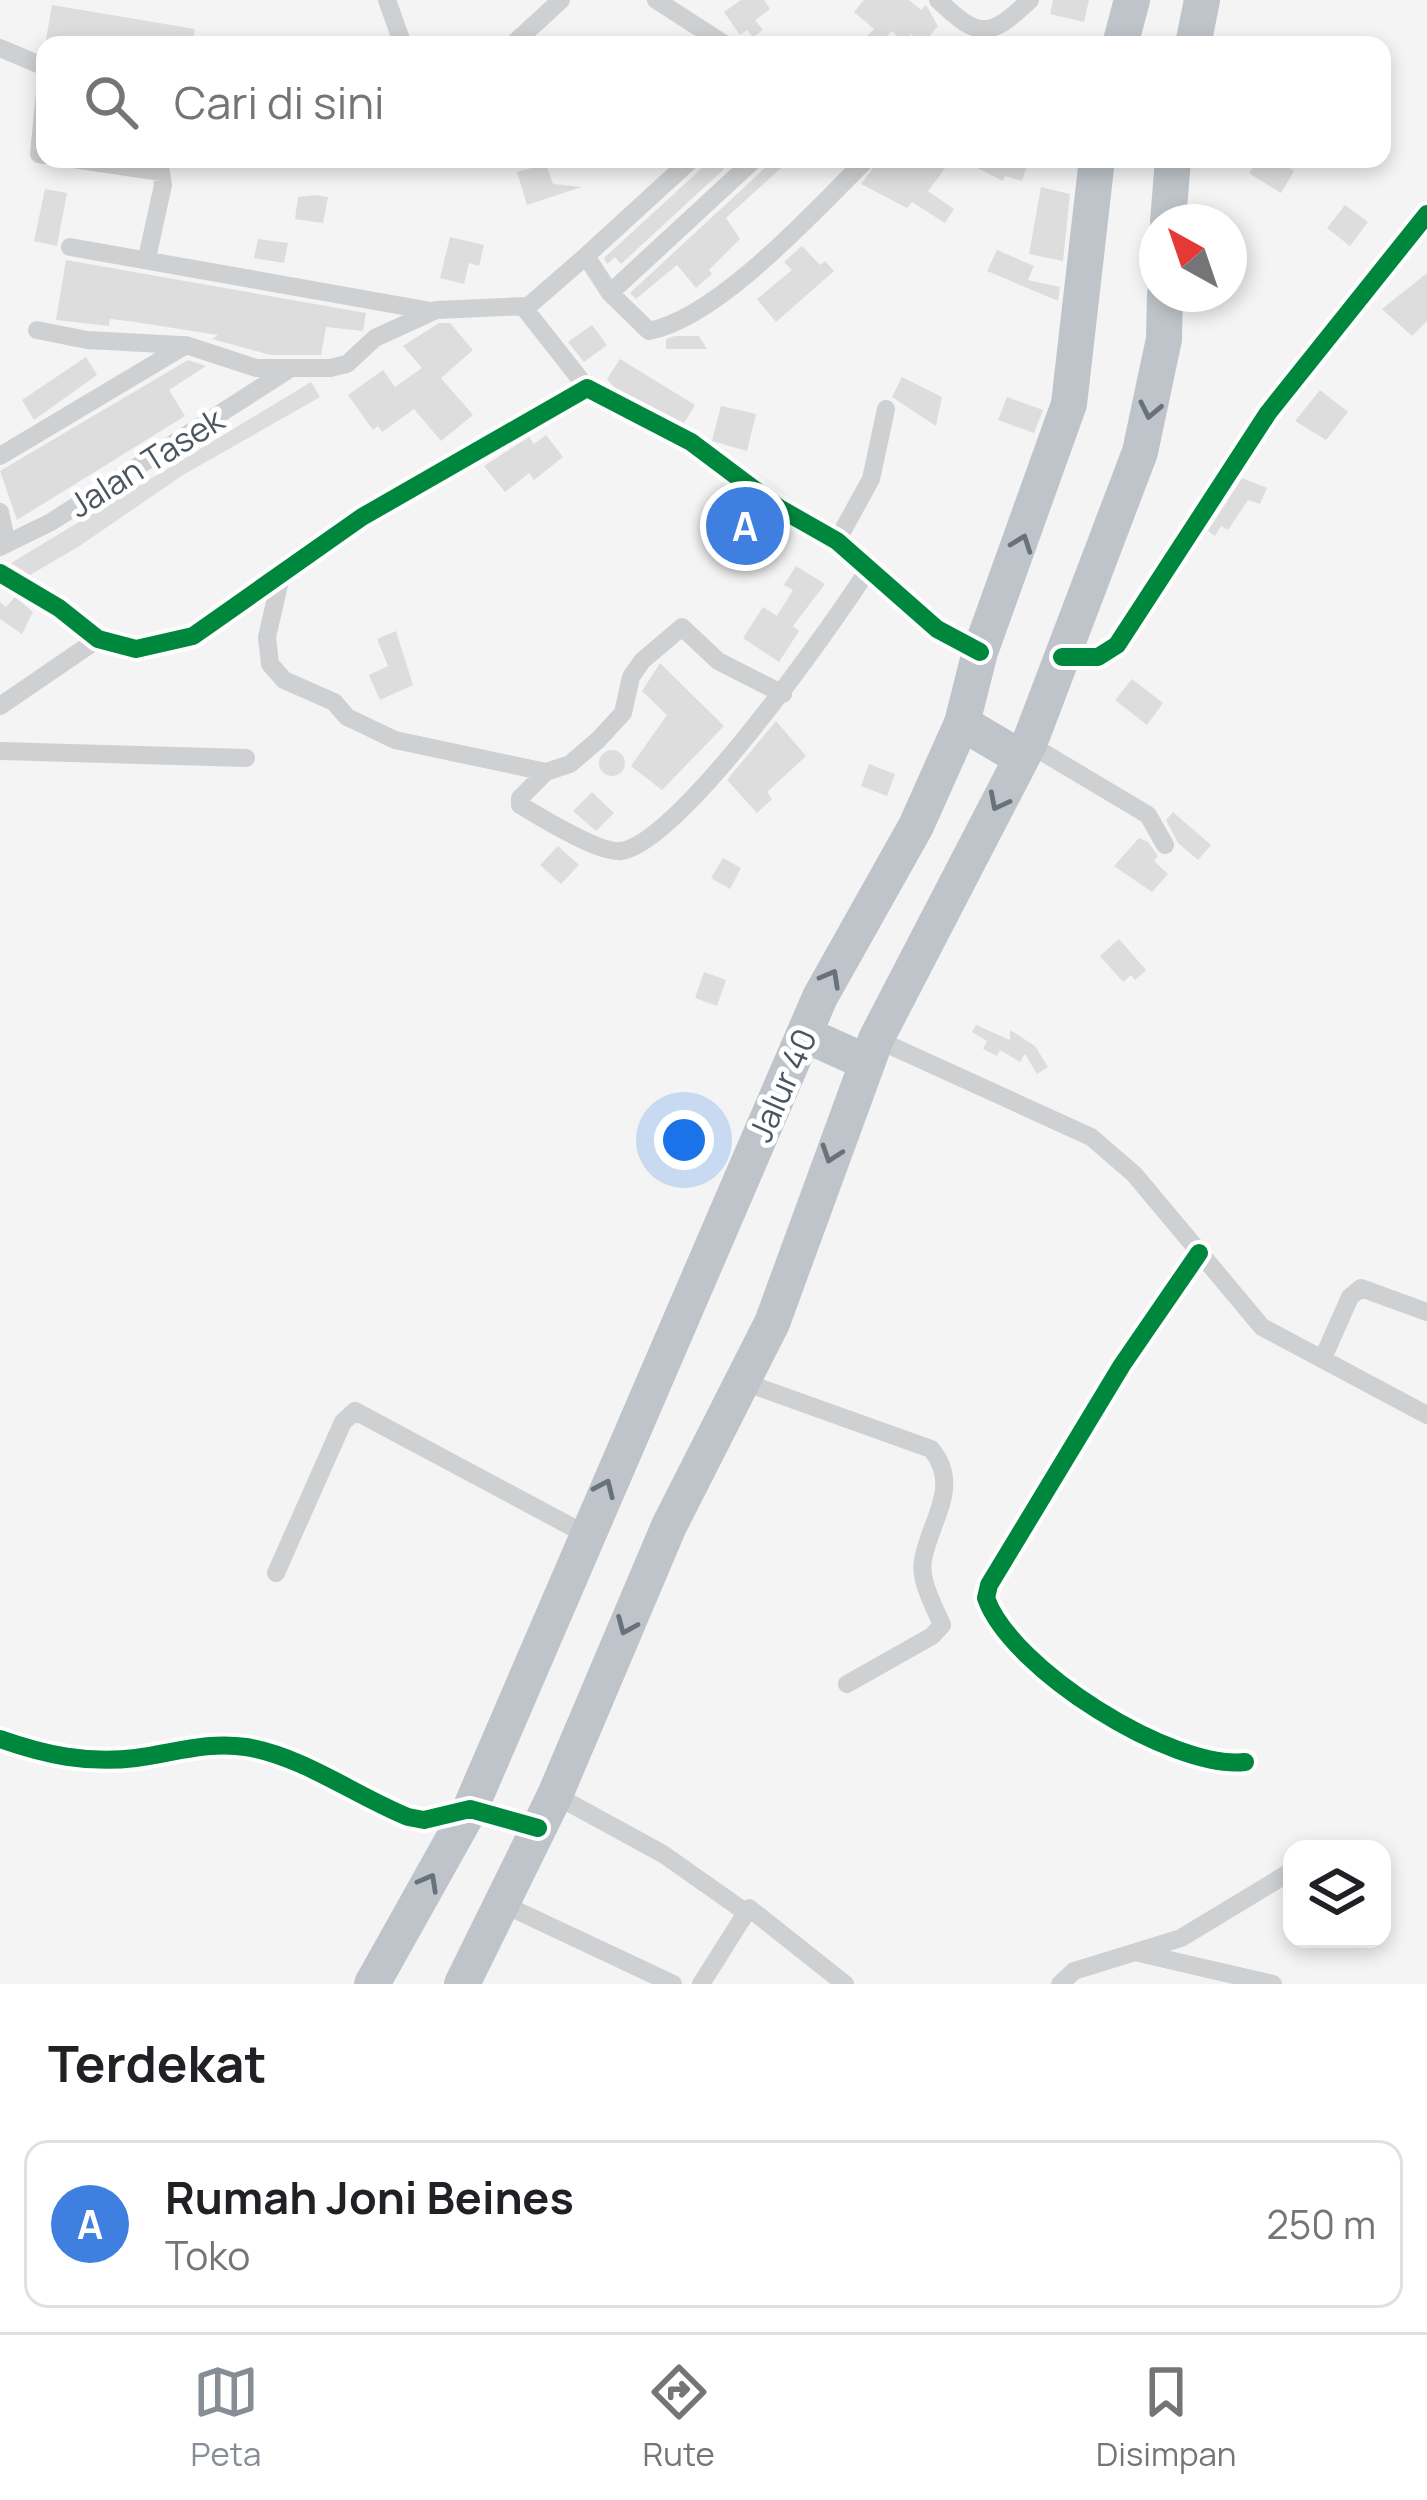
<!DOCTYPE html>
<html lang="id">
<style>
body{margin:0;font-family:Manrope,sans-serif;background:#f2f2f2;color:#202124}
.controls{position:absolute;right:36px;bottom:36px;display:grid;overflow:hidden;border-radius:24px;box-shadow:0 6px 18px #0003}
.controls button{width:108px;height:108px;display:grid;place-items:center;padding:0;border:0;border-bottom:3px solid #e0e0e0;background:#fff;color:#202124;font:60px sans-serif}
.compass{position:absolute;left:1139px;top:204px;width:108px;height:108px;border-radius:50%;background:#fff;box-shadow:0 6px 18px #0003;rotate:320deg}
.you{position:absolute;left:684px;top:1140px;width:42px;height:42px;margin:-30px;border:9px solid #fff;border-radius:50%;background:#1a73e8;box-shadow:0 0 0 18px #1a73e833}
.badge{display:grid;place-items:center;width:78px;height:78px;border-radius:50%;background:#868d94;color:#fff;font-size:39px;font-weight:700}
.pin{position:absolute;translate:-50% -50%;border:6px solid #fff;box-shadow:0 3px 12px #0006}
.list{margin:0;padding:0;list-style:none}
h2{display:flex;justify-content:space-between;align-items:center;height:156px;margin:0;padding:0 48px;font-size:51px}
h2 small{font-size:39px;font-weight:400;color:#757577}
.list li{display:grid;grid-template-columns:78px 1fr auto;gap:36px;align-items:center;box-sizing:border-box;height:168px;margin:0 24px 24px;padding:0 24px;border:3px solid #e0e0e0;border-radius:24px}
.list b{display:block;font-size:45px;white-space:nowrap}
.list p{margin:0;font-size:39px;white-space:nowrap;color:#757577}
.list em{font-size:39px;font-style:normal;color:#757577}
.icon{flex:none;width:66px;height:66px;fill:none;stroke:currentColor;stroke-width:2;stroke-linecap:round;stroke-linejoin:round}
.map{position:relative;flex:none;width:1427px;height:1984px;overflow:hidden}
.search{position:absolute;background:#fff;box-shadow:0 6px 18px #0003;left:36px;right:36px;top:36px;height:132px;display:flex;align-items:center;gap:30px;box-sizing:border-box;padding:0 42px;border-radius:24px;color:#757577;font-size:45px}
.sheet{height:348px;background:#fff}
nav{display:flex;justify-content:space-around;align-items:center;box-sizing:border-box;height:168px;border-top:3px solid #e0e0e0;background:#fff;font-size:33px;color:#757577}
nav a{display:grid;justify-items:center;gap:6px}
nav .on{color:#868d94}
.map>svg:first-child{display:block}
.building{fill:#ddddde}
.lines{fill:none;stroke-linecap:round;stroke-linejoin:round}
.street{stroke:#ced0d2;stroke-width:18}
.highway{stroke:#bec4c9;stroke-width:36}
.cycleway-casing{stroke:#fff;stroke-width:26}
.cycleway{stroke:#00873e;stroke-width:18}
.oneway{stroke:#67727b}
.labels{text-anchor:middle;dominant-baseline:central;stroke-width:10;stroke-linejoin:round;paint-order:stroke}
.street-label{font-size:33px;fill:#4a5661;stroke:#fff}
</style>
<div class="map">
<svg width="1427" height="1984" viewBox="0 0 1427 1984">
<rect width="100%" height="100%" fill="#f4f4f4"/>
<path class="building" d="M 741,0 L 764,0 L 770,9 L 755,20 L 763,30 L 753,37 L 747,30 L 740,35 L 724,12 Z
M 864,0 L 909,0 L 921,10 L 926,5 L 938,26 L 923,44 L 911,34 L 904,42 L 892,31 L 878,45 L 859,45 L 874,29 L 854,12 Z
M 1053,0 L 1089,0 L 1084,22 L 1050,14 Z
M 52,5 L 195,29 L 192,45 L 45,45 Z
M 705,159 L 715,159 L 724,169 L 621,264 L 615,257 L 607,264 L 604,258 L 701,169 Z
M 768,159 L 791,159 L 726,218 L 740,239 L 709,270 L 712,274 L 696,288 L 677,265 L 636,299 L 630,293 L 764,169 Z
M 880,159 L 952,159 L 928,191 L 954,209 L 945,223 L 912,202 L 907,208 L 861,184 Z
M 960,159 L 1029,159 L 1022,181 L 1005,176 L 1003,181 Z
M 1258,159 L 1274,159 L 1294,171 L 1281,193 L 1249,173 Z
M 546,164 L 553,184 L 582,187 L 527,205 L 517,172 Z
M 1041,187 L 1070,194 L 1063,261 L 1029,254 Z
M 45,189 L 67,193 L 57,246 L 34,241 Z
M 315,195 L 328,197 L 323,223 L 295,219 L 298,197 Z
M 1345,205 L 1368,222 L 1350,246 L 1327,228 Z
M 450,237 L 484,245 L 479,266 L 469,263 L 464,284 L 440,278 Z
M 258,239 L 288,243 L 284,263 L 254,258 Z
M 802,246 L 820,265 L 825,261 L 834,271 L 776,322 L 757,299 L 792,270 L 784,262 Z
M 997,250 L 1034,266 L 1028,280 L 1060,287 L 1058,301 L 987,271 Z
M 66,260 L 366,313 L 363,331 L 326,327 L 321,355 L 271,355 L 212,339 L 218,335 L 128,321 L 110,319 L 109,326 L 56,320 Z
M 1427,273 L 1427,321 L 1412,336 L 1382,309 Z
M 439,323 L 450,323 L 473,350 L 441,378 L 473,415 L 441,441 L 414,409 L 382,432 L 378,426 L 373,430 L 348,395 L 383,370 L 395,387 L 422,368 L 403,346 Z
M 592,325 L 607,345 L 584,362 L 568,342 Z
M 675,336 L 699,336 L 707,349 L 666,349 L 666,339 Z
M 86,357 L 97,375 L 34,420 L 22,400 Z
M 620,359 L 695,405 L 684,423 L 614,387 L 607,379 Z
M 188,360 L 206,366 L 169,390 L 185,416 L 17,520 L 0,471 Z
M 902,377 L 942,397 L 936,426 L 892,397 Z
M 311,382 L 320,397 L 183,475 L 78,547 L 30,575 L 11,563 Z
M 1320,390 L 1348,412 L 1326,440 L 1295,421 Z
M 1007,397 L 1043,410 L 1034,433 L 998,420 Z
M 721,406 L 756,414 L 747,451 L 712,441 Z
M 546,435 L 563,457 L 534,480 L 529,473 L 505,492 L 484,466 L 529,437 L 534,444 Z
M 1242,478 L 1267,488 L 1260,504 L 1248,500 L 1228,530 L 1221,526 L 1215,536 L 1208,531 Z
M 715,493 L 739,508 L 722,527 L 701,515 Z
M 796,566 L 825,584 L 793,626 L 799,631 L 779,662 L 743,638 L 763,607 L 777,616 L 793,590 L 784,585 Z
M 15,597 L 33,612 L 22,634 L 0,619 L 0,602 L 6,607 Z
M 396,631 L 413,685 L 380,700 L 369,675 L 388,666 L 377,639 Z
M 660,663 L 724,726 L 662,790 L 631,766 L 667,715 L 642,691 Z
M 1132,679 L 1163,703 L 1147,725 L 1115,700 Z
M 776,721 L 806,756 L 767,792 L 772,799 L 757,813 L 727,780 Z
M599 763a13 13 0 1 1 26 0a13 13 0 1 1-26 0Z
M 869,764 L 895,774 L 887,796 L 861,786 Z
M 592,792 L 614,813 L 596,831 L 573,811 Z
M 1173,812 L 1211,845 L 1198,860 L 1178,843 L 1166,820 Z
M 1139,838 L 1148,842 L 1158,856 L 1154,861 L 1168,874 L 1152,892 L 1114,866 Z
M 558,846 L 579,865 L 561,884 L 540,865 Z
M 723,858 L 741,868 L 730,889 L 711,878 Z
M 1119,939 L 1146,970 L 1135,980 L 1131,975 L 1123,982 L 1100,956 Z
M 704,972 L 726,980 L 717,1006 L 695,998 Z
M 976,1025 L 1010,1040 L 1010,1030 L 1035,1046 L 1048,1067 L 1037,1074 L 1025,1054 L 1020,1062 L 1000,1050 L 997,1056 L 983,1049 L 987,1041 L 972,1032 Z"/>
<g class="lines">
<path class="street" d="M 387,0 L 403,45
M 656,0 L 726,45
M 938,0 C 979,39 989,39 1030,0
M 512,45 L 561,0
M 0,48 L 45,67
M 45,92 L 39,154 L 45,155
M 73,159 L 161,172 L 163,185 L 147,258
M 692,159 L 586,256 L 610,293 L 649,331 C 720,317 816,209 867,159
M 70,247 L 431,311
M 586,256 L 525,309 L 587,388
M 610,293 L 755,159
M 37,330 L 87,340 L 181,345
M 0,456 L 186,345 L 256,368 L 330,368 L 347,364 L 375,338 L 436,310 L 526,306
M 0,512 L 5,535 L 0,544
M 837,541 L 871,479 L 886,409
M 0,547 L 51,522 L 288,370
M 0,573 L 59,608 L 98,639 L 136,649 L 193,636 L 362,517 L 587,388 L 691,442 L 779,508 L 837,541 L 937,629 L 980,652
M 281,576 L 267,637 L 270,664 L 284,680 L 334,702 L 347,717 L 395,740 L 546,772 L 570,764 L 598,740 L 623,713 L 631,677 L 642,661 L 682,627 L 718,661 L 783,694
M 1062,657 L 1098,657 L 1117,645 L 1268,413 L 1427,214
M 0,706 L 98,639
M 1029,744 L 1148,815 L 1165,845
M 0,751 L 246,758
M 546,772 L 520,798 L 520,805 C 540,817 600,854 621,851 C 680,843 834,623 869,568
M 876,1039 L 1091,1137 L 1134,1174 L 1262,1327 L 1427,1415
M 1199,1253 L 1122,1365 L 989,1585 L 986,1598 C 1011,1669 1172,1770 1245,1762
M 1323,1358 L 1350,1297 L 1361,1288 L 1427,1312
M 744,1382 L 931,1449 C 962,1486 930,1520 923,1560 C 919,1580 934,1606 942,1625 L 932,1636 L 847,1684
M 276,1573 L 343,1422 L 355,1411 L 585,1534
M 0,1739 C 45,1755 88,1764 136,1758 C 174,1753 208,1741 246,1747 C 302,1756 356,1796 408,1817 L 424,1820 L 470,1809 L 538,1828
M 555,1795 L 663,1854 L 744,1911
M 503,1904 L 673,1984
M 1139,1953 L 1273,1984
M 701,1984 L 749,1908 L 845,1984
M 1060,1984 L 1074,1971 L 1181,1938 L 1290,1872"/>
<path class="highway" d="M 1120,45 L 1132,0
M 1193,45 L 1202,0
M 1168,222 L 1173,159
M 962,723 L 1021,758
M 804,1034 L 866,1062
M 372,1984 L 470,1809 L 820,997 L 916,826 L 962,723 L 980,652 L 1069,404 L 1097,159
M 462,1984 L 555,1795 L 669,1526 L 772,1323 L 876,1039 L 1029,744 L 1140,452 L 1164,339 L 1165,294"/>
<g class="cycleway-casing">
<path id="cycleway" d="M 0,573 L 59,608 L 98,639 L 136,649 L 193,636 L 362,517 L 587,388 L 691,442 L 779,508 L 837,541 L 937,629 L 980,652
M 1062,657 L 1098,657 L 1117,645 L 1268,413 L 1427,214
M 1199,1253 L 1122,1365 L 989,1585 L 986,1598 C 1011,1669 1172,1770 1245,1762
M 0,1739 C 45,1755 88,1764 136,1758 C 174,1753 208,1741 246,1747 C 302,1756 356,1796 408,1817 L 424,1820 L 470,1809 L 538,1828"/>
</g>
<use href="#cycleway" class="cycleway"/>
</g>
<defs><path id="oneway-chevron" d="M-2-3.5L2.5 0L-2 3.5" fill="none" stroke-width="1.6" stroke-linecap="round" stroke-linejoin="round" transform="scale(3)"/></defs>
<g class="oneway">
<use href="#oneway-chevron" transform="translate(1150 410) rotate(102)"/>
<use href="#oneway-chevron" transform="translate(1022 543) rotate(-70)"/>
<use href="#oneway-chevron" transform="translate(998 802) rotate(117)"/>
<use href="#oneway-chevron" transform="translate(831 978) rotate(-61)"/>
<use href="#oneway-chevron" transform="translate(831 1154) rotate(109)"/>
<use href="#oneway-chevron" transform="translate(605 1488) rotate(-66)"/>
<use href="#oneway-chevron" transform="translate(626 1626) rotate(113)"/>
<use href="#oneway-chevron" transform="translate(429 1882) rotate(-61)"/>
</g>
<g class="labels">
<g class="street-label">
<text transform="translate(146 462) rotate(-32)">Jalan Tasek</text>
<text transform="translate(782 1085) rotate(-66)">Jalur 40</text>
</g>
</g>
</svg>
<div class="controls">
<button><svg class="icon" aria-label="layers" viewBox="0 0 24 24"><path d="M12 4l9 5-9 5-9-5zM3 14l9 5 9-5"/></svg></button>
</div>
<svg class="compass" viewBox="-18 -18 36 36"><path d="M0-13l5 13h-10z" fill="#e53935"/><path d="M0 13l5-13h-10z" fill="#757577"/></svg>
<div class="you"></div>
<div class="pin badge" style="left:745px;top:526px;background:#3f7fe0">A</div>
<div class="search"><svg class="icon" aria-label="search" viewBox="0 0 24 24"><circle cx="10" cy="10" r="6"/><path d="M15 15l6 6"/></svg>Cari di sini</div>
</div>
<section class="sheet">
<h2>Terdekat<small></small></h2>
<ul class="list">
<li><span class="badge" style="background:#3f7fe0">A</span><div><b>Rumah Joni Beines</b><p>Toko</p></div><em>250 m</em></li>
</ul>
</section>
<nav>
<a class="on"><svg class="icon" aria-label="map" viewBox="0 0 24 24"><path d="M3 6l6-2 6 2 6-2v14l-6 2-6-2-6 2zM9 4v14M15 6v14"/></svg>Peta</a>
<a><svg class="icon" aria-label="directions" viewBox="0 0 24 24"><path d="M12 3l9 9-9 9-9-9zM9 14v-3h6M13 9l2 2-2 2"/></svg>Rute</a>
<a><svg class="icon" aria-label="saved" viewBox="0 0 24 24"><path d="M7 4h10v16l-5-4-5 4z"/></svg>Disimpan</a>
</nav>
